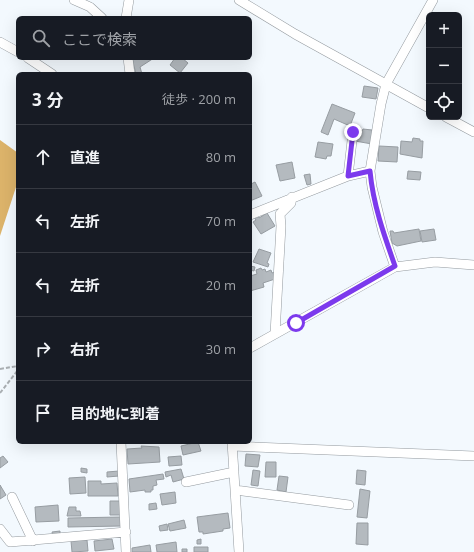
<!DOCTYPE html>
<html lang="ja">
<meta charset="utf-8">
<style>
body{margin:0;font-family:"Open Sans","Noto Sans JP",sans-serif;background:#20242c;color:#f1f3f6}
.controls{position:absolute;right:12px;top:12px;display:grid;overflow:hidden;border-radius:6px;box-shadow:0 4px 16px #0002}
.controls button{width:36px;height:36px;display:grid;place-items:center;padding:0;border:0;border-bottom:1px solid #363941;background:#171b24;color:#f1f3f6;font:20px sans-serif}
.stop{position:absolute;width:12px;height:12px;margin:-9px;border:3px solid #7c3aed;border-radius:50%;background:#fff}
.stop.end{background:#7c3aed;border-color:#fff;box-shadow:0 1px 4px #0008}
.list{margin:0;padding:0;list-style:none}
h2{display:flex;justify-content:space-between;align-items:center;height:52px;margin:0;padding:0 16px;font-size:17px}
h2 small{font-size:13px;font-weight:400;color:#9ea1a6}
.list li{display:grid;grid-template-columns:26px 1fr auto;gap:12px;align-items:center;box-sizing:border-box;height:64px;padding:0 16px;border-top:1px solid #363941}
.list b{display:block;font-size:15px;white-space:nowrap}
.list em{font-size:13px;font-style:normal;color:#9ea1a6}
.icon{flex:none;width:22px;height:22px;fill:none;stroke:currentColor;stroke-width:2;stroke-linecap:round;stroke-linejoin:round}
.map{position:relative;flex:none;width:474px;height:552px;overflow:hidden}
.search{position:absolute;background:#171b24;box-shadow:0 4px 16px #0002;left:16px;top:16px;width:236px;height:44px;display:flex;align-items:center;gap:10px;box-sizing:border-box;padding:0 14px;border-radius:6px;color:#9ea1a6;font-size:15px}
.panel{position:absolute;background:#171b24;box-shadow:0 4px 16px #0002;left:16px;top:72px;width:236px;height:372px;border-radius:6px}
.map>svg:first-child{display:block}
.forest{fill:#dcb36a}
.building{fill:#b4babf;stroke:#979da2}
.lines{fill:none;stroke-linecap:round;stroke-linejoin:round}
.street-casing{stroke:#949a9f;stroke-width:10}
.path{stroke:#aaafb3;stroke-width:2;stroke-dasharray:4 2;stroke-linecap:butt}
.street{stroke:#fff;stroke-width:9}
.route{stroke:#7c3aed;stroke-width:5}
</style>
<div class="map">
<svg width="474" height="552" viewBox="0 0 474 552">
<rect width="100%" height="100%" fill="#f3f9fe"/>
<path class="forest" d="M 0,140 L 18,153 L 18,181 L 0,236 Z"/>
<path class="building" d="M 132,58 L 154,58 L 140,67 L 142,74 L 136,74 Z
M 175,58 L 182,58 L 188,63 L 180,73 L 170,65 Z
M 364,86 L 378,88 L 376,99 L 362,97 Z
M 332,104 L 355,113 L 350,126 L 334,119 L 328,135 L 321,132 Z
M 363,129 L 372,130 L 373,133 L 372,144 L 355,141 L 357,130 L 362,131 Z
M 413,138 L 420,139 L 420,141 L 423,141 L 422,158 L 400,154 L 401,141 L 412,142 Z
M 318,142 L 333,144 L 331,156 L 327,156 L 326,159 L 315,157 Z
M 379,146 L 398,147 L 397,162 L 378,161 Z
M 292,162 L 295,178 L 280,181 L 276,165 Z
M 408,171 L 421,172 L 420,180 L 407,179 Z
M 310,174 L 311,184 L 307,185 L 304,175 Z
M 250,181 L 251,184 L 255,182 L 262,196 L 250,201 Z
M 267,213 L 275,226 L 261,234 L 253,222 L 256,220 L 254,217 L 258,215 L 259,218 Z
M 419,229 L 421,241 L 397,246 L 392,243 L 390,231 L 393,231 L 394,233 Z
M 434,229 L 436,240 L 422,242 L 420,231 Z
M 259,249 L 271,253 L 267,263 L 269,264 L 268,267 L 253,262 Z
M 250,266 L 255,267 L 254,271 L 250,270 Z
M 261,268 L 262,270 L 265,269 L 266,272 L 271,270 L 272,273 L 275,272 L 275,279 L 263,283 L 264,287 L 250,291 L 250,276 L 257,274 L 256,270 Z
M 198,442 L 201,451 L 183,455 L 181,446 Z
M 141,446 L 159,447 L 160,462 L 128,464 L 127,449 L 142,448 Z
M 246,454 L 260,455 L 258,467 L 245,466 Z
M 3,456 L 8,462 L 0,468 L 0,458 Z
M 181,456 L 182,465 L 169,466 L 168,457 Z
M 266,462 L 276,462 L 276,477 L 265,477 Z
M 81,468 L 87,469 L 87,473 L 81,472 Z
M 181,469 L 184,479 L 173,482 L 171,475 L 166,477 L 165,472 Z
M 253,470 L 260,471 L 258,486 L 251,485 Z
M 357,470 L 366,471 L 365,485 L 356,484 Z
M 119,471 L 119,476 L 107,477 L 107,472 Z
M 163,474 L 164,479 L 156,480 L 157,485 L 153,486 L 153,490 L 151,490 L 151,492 L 145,492 L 145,490 L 130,492 L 129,479 Z
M 279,476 L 288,477 L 286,492 L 277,490 Z
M 85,477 L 86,493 L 70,494 L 69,478 Z
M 88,481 L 101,481 L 101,484 L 117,483 L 118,496 L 88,496 Z
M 0,485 L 6,495 L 0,499 Z
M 360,489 L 370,491 L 367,518 L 357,517 Z
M 175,492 L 176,503 L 162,505 L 160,494 Z
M 110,501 L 121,501 L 121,515 L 110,515 Z
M 156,503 L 157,509 L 149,510 L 149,504 Z
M 58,505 L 59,521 L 36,522 L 35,507 Z
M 69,507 L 76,507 L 76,511 L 80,511 L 81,516 L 67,516 Z
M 228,513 L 230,528 L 223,529 L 223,531 L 203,534 L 203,532 L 199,532 L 197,517 Z
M 121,517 L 121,526 L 68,527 L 68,518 Z
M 184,520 L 186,528 L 170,531 L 168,524 Z
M 357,523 L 368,523 L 368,545 L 356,544 Z
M 167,524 L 168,530 L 160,531 L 159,526 Z
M 60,531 L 60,535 L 53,536 L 52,532 Z
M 112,539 L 114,549 L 95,551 L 94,541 Z
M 201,539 L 201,544 L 197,544 L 197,540 Z
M 87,540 L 88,551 L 72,552 L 71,541 Z
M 176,542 L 177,552 L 157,552 L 156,545 Z
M 150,545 L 151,552 L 132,552 L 132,548 Z
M 194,547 L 208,547 L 208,552 L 194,552 Z
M 182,549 L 187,549 L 187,552 L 182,552 Z"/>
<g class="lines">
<g class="street-casing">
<path id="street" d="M 74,0 L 90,7 L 102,18
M 239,0 L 295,34 L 429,108
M 126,18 L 129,0
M 0,42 L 18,52
M 28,58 L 52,74
M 128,58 L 130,74
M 446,117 L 474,132
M 348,176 L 353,132
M 250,215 L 348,176 L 370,171
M 395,267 L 383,232 L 372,187 L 370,171 L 381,104 L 386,84 L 433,0
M 275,334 L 281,226 L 280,214 L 291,203 L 292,197
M 250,348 L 395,267 L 435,262 L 474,265
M 121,442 L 126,552
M 232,442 L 239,552
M 232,446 L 474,456
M 186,482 L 234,472
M 235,490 L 349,505
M 12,497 L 33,541
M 0,529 L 10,542 L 126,532"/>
</g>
<path class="path" d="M 0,369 L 18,366
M 0,393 L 18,370"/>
<use href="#street" class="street"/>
</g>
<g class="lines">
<path class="route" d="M 296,323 L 395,266 C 384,235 373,204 370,171 L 348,176 L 353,132"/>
</g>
</svg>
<div class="controls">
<button>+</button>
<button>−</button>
<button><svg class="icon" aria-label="locate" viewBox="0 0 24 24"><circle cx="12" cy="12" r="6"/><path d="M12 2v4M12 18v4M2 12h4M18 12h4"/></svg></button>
</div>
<div class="stop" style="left:296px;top:323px"></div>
<div class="stop end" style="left:353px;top:132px"></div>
<div class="search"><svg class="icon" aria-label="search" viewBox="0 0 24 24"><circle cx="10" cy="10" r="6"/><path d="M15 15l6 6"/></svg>ここで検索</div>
<section class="panel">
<h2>3 分<small>徒歩 · 200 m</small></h2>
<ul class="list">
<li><svg class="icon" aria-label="ahead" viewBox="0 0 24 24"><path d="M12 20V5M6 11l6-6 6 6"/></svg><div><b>直進</b></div><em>80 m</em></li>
<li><svg class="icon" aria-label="left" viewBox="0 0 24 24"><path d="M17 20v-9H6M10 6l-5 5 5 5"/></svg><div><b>左折</b></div><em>70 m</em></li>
<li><svg class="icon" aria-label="left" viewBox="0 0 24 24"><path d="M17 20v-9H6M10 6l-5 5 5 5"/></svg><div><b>左折</b></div><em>20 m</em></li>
<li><svg class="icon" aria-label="right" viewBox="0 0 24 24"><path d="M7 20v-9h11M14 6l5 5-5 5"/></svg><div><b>右折</b></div><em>30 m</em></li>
<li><svg class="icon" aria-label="arrive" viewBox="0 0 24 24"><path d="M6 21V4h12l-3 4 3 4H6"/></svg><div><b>目的地に到着</b></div></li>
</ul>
</section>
</div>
